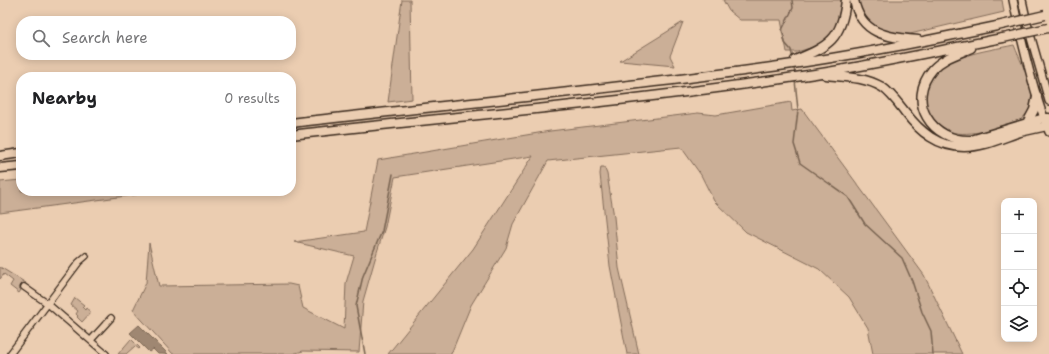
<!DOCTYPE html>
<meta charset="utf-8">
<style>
body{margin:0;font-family:"Shantell Sans",sans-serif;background:#f6f6f6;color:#202124}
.controls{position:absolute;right:12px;bottom:12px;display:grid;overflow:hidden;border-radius:8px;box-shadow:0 2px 10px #0003}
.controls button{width:36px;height:36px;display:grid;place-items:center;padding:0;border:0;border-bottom:1px solid #e0e0e0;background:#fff;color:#202124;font:20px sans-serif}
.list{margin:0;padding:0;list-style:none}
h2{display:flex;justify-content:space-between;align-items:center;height:52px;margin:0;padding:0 16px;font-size:17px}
h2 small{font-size:13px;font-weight:400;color:#757577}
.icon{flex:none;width:22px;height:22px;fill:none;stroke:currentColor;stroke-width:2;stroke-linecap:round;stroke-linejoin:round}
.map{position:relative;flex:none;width:1049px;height:354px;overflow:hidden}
.search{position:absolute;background:#fff;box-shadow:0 2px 10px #0003;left:16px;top:16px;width:280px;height:44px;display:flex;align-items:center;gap:10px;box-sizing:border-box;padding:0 14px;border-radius:16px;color:#757577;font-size:15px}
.panel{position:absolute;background:#fff;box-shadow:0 2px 10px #0003;left:16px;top:72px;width:280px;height:124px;border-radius:16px}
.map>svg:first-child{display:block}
.green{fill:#cbaf97;stroke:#836c5a}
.water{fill:#9f8772;stroke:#776250}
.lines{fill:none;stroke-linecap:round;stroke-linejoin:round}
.stream{stroke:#776250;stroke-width:1.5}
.minor-casing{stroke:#3b2a1e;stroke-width:8}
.major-casing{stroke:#3b2a1e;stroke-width:10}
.highway-casing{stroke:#3b2a1e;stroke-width:11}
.minor{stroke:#ebcdb1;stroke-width:5.5}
.major{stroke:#ebcdb1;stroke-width:7}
.highway{stroke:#ebcdb1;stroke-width:8}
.highway-bridge-casing{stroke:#3b2a1e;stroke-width:11;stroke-linecap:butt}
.highway-bridge{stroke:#ebcdb1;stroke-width:8}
</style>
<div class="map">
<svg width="1049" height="354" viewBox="0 0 1049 354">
<rect width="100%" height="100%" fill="#ebcdb1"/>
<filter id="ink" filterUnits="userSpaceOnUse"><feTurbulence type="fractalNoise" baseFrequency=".025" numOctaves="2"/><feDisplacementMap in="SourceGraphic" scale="8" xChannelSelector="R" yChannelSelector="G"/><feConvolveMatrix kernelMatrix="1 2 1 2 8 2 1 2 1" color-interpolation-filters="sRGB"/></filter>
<g filter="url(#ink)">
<path class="green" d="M 402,0 L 410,0 L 412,99 L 388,102 Z
M 723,0 L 842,0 L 836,27 L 830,38 L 823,44 L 797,52 L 787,52 L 781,20 L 740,20 L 729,11 Z
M 858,0 L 1002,0 L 1004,12 L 910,34 L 887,33 L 870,24 L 863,14 Z
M 683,22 L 670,56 L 675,66 L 620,61 Z
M 1014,45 C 1019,58 1032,83 1032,97 C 1032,106 1027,115 1020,120 C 1009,128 965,137 952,132 C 941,128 927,116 926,104 C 926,100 925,93 926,89 C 933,56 987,51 1014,45 Z
M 791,102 L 792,111 L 802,109 L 924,275 L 962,354 L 873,354 L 868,328 L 849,297 L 819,269 L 746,232 L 714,201 L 701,175 L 681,147 L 548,161 L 513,224 L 506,248 L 471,305 L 451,354 L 388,354 L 473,249 L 533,156 L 395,177 L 385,227 L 377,252 L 363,301 L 359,352 L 303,351 L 292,354 L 173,354 L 133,310 L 146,283 L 149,243 L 159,286 L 289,284 L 298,286 L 303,308 L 344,329 L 346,283 L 354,256 L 294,242 L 364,232 L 378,160 L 550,131 L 698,113 L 716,115 Z
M 601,167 L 604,167 L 607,174 L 614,217 L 619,268 L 639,354 L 627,354 L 610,266 L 600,174 Z
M 21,180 L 21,191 L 141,191 L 141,194 L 0,213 L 0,182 Z
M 0,267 L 26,283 L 24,286 L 21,285 L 19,288 L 21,290 L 19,293 L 10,286 L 13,281 L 4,274 L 0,279 Z
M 75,298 L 84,305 L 82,307 L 85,310 L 86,308 L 91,312 L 82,322 L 77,317 L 78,316 L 76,314 L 78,311 L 71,305 Z
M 131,339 L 140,348 L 139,349 L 135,346 L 126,354 L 118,354 Z"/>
<path class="water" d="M 139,325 L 168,354 L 158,354 L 153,349 L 149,352 L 130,333 Z"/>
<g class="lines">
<path class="stream" d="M 792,0 L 793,8 L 782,30 L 785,43 L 791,50 L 793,59
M 794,66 L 795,75
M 795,80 L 798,110 L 794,144 L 800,163 L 848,197 L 865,224 L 902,258 L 912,281 L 922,312 L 931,331 L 933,354
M 365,354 L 356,306 L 363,276 L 382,231 L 393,174"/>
<g class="minor-casing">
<path id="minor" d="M 24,287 L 48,304 L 106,354
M 91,340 L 111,318
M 10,354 L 79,262 L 86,256"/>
</g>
<g class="major-casing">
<path id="major" d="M 1013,0 C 1022,45 1033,90 1049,132
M 1022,0 L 1028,27 L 1049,101"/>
</g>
<g class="highway-casing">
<path id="highway" d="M 854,0 C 861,35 888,37 918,40
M 971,48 C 958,54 943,58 933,69 C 905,101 932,142 971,140 L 1044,118 L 1049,118
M 795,60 C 829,46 842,39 846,0
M 826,75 C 845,77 865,77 882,87 C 891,93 898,103 905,112 C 920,132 938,147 964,147 C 983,147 1002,138 1020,132 C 1029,130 1038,128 1047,126 L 1049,123
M 291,123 C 454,104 617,89 779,66 C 852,56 925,41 997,26
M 1027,123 L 1034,110 L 1037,96
M 291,135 C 466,115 641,101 815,74 C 878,64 940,50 1003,38
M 0,156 L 21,153
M 0,168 L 21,166"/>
</g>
<use href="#minor" class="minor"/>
<use href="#major" class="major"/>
<use href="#highway" class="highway"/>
<g class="highway-bridge-casing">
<path id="highway-bridge" d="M 997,26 L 1045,15
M 1003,38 L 1048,28"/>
</g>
<use href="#highway-bridge" class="highway-bridge"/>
</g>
</g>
</svg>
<div class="controls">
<button>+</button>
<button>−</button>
<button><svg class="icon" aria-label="locate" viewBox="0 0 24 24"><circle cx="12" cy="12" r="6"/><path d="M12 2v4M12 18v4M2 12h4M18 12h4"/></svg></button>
<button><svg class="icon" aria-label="layers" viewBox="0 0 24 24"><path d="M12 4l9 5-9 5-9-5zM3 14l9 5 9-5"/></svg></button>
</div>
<div class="search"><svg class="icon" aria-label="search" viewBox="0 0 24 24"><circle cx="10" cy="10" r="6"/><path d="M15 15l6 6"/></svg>Search here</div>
<section class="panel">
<h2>Nearby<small>0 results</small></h2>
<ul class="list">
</ul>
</section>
</div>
